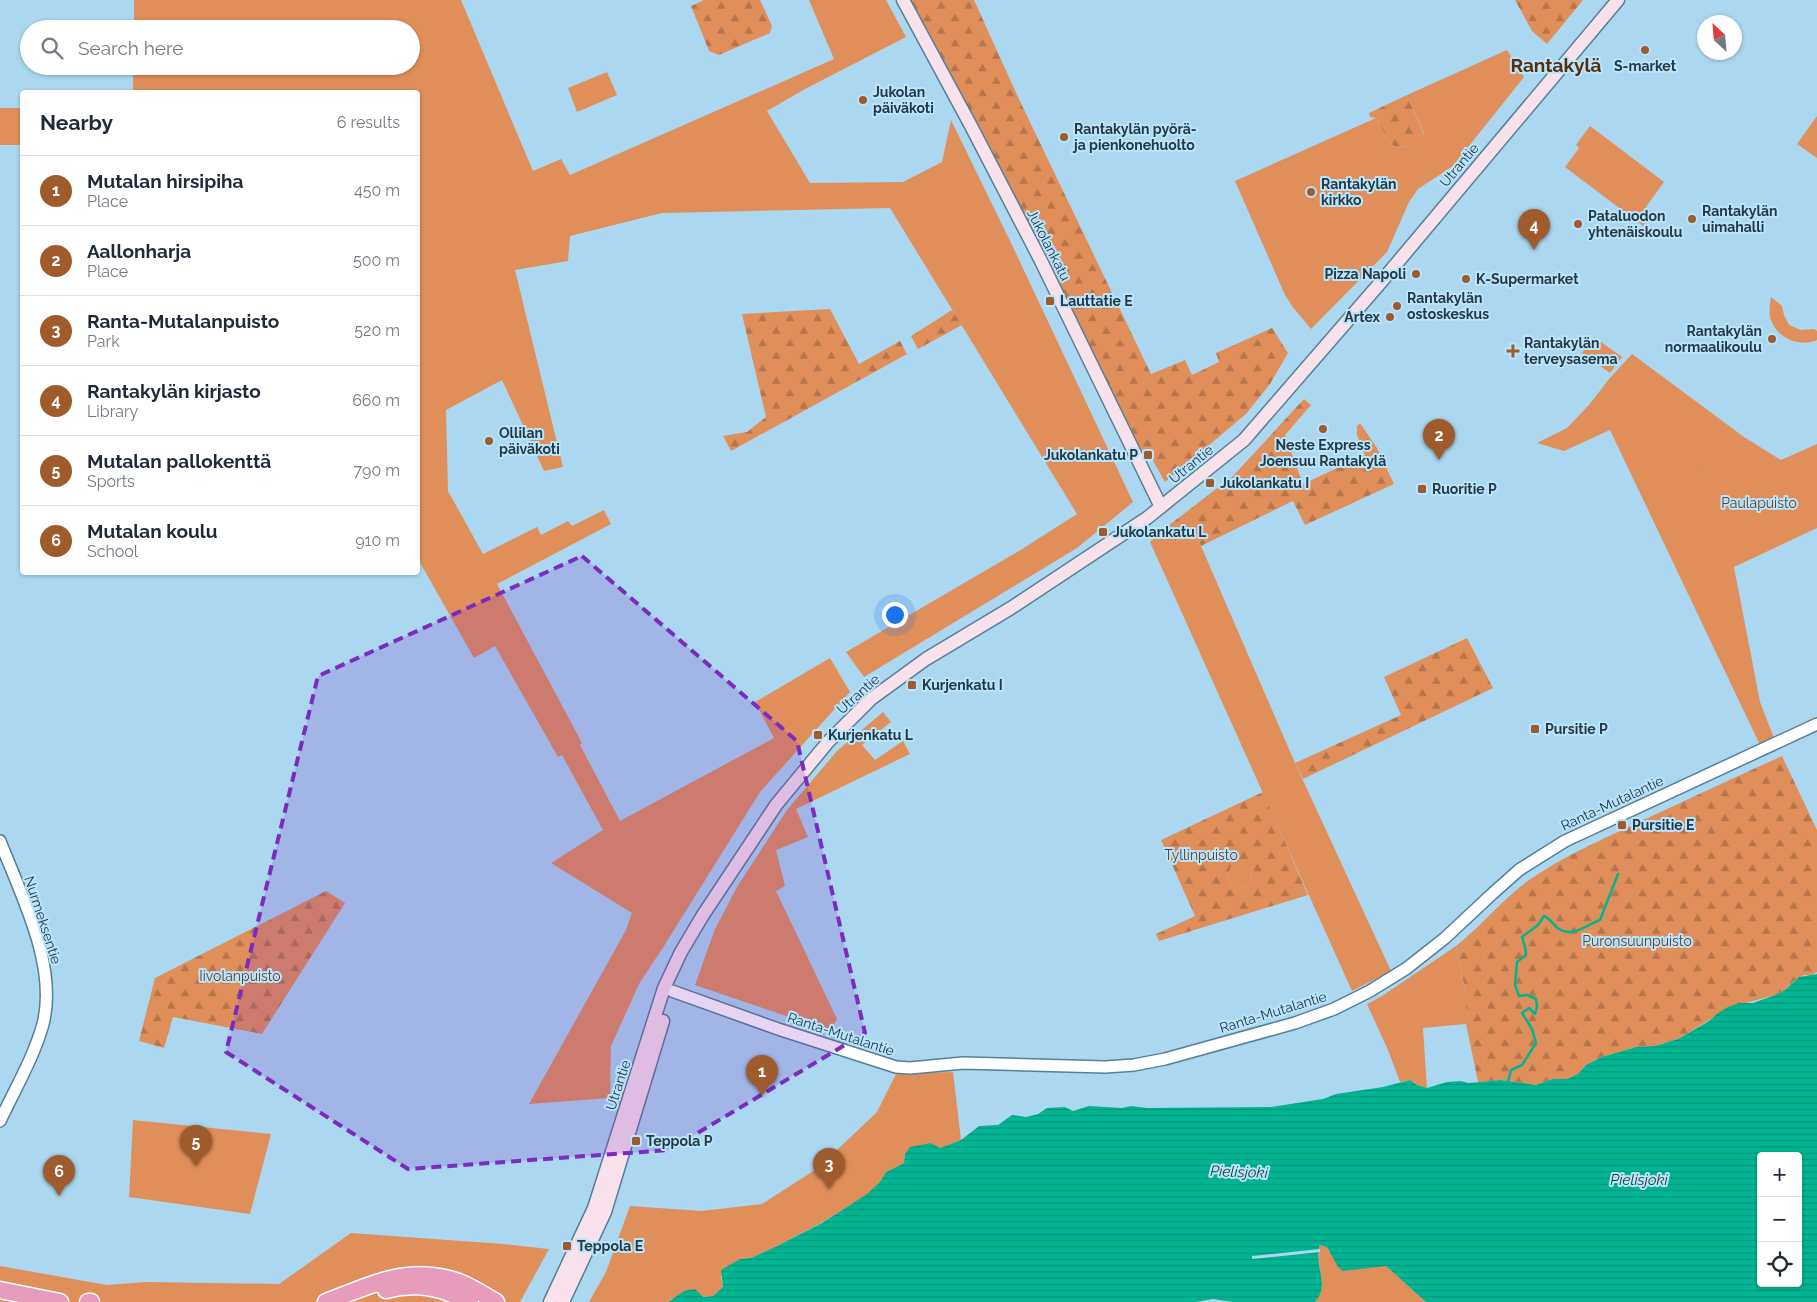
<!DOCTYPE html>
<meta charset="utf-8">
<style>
body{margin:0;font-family:Raleway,sans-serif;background:#f6f6f7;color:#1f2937}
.controls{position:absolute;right:15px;bottom:15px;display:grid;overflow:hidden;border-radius:5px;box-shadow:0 1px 4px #0004}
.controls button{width:45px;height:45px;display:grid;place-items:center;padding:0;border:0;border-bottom:1px solid #e0e1e3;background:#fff;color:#1f2937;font:25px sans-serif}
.compass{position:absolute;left:1697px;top:15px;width:45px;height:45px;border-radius:50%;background:#fff;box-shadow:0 1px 4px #0004;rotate:334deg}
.you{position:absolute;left:894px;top:614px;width:18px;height:18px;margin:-12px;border:4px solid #fff;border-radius:50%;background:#1a73e8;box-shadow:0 0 0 8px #1a73e833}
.badge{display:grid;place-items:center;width:32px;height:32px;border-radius:50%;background:#9f5b2c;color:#fff;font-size:16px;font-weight:700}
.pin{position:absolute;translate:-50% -41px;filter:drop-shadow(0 1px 2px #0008)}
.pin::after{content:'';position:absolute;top:26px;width:18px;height:15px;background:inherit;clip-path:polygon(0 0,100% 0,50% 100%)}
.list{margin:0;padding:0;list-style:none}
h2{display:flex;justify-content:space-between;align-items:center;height:65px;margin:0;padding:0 20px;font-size:21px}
h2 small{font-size:16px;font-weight:400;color:#747a83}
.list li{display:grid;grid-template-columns:32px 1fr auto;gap:15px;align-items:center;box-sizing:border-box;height:70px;padding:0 20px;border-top:1px solid #e0e1e3}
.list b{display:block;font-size:19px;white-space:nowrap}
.list p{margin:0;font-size:16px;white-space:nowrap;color:#747a83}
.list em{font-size:16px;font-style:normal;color:#747a83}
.icon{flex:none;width:28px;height:28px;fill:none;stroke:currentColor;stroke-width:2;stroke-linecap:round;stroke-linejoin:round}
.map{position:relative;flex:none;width:1817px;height:1302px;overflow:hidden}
.search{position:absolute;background:#fff;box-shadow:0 1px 4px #0004;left:20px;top:20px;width:400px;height:55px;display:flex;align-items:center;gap:12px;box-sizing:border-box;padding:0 18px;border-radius:28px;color:#747a83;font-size:19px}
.panel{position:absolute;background:#fff;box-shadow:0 1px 4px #0004;left:20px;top:90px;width:400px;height:485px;border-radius:5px}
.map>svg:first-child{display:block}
.green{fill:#e08f5a}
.forest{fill:url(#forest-firs);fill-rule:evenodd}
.water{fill:url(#water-rules);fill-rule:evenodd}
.pier{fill:#abd8f0}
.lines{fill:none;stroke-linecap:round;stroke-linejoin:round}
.stream{stroke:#02b592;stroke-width:2.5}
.tertiary-casing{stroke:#557f96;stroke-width:14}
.secondary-casing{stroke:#557f96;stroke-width:15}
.motorway-casing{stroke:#fff;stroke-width:19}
.tertiary{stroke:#fff;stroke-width:11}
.secondary{stroke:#f8e1eb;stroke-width:12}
.motorway{stroke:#e79cbc;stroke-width:16}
.marked{fill:#7b2cbf;fill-opacity:0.2;stroke:#7b2cbf;stroke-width:4;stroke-dasharray:10 6;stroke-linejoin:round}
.poi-dot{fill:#9f5b2c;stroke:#b8e5fe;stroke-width:2}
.labels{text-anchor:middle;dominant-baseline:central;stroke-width:4;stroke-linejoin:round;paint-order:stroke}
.poi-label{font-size:14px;font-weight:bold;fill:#273842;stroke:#b8e5fe;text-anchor:start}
.street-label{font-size:14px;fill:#273842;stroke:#b8e5fe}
.park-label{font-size:14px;fill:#6a3c1e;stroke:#b8e5fe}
.water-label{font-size:15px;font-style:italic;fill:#1c3a31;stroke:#b8e5fe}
.district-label{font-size:19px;font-weight:bold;fill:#5a2d0b;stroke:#b8e5fe}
</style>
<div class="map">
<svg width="1817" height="1302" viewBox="0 0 1817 1302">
<defs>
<pattern id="forest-firs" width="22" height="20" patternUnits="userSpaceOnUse" patternTransform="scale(1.25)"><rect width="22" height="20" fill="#e08f5a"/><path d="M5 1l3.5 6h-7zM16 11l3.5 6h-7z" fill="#b6764c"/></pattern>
<pattern id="water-rules" width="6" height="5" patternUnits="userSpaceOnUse" patternTransform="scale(1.25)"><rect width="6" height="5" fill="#02b592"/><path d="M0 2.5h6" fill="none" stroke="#049479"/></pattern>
</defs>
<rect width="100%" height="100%" fill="#abd8f0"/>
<path class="green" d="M 134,0 L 461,0 L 533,171 L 561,159 L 570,175 L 834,59 L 809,0 L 886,0 L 906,37 L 805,89 L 767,111 L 810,183 L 903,182 L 942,162 L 951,120 L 1012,245 L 1133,502 L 1077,548 L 864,677 L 846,652 L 1019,551 L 1077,514 L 890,208 L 662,213 L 570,236 L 568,261 L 515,270 L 563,467 L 544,471 L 502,380 L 446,410 L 448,491 L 483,554 L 537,527 L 541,535 L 568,521 L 572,526 L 604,510 L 611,524 L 497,584 L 582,743 L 580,745 L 620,821 L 774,738 L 755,702 L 830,658 L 850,692 L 760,792 L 664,946 L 639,984 L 611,1046 L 610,1098 L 529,1104 L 626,930 L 632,913 L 551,863 L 603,830 L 562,755 L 558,757 L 495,646 L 474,658 L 418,559 L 418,92 L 133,92 L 133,66 L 411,66 L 411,29 L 134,29 Z
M 1507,50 L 1524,77 L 1453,166 L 1418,189 L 1409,202 L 1387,252 L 1311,329 L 1292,306 L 1285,295 L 1235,181 L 1376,118 L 1388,141 L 1396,148 L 1409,145 L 1424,134 L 1407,95 Z
M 607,72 L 617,95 L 577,112 L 568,88 Z
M 0,108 L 22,108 L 22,145 L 0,145 Z
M 1817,116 L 1817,158 L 1797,144 Z
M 1590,126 L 1664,182 L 1646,207 L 1653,213 L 1643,226 L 1565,167 L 1579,148 L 1576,145 Z
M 1771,297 L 1782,306 L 1784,315 L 1789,325 L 1801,330 L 1814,329 L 1817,331 L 1817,340 C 1798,348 1775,337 1770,317 C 1769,310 1770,303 1771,297 Z
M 1594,337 L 1622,357 L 1610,373 L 1582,353 Z
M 1632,354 L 1744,437 L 1781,460 L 1817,444 L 1817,528 L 1734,567 L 1760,702 L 1774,738 L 1760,745 L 1610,430 L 1564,451 L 1537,443 L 1567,428 L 1589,405 L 1609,379 Z
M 1168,526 L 1175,541 L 1186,538 L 1199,541 L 1201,546 L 1295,763 L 1391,971 L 1352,991 L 1150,542 Z
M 883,712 L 891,722 L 862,745 L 875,760 L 903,741 L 910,754 L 796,809 L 808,837 L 776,850 L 785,886 L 776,891 L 837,1019 L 830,1031 L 695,985 L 715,929 L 737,887 L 787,810 L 837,751 Z
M 1232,860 L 1252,867 L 1251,885 L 1235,891 L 1227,877 Z
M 1456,946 L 1466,994 L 1466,1024 L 1423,1028 L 1427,1088 L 1417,1085 L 1410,1080 L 1400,1082 L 1388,1050 L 1367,1004 L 1382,996 Z
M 953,1072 L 961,1140 L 940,1148 L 905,1154 L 904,1163 L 886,1172 L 879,1183 L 868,1194 L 821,1223 L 777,1246 L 751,1258 L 740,1259 L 721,1277 L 723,1287 L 713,1296 L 671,1299 L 668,1302 L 589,1302 L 606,1272 L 630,1206 L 702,1211 L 762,1204 L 818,1168 L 877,1112 L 896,1074 Z
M 133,1120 L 271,1134 L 250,1214 L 129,1197 Z
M 351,1233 L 503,1244 L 549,1249 L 520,1302 L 0,1302 L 0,1266 L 107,1285 L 146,1282 L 279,1284 Z
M 1320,1245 L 1327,1247 L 1330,1252 L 1386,1266 L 1426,1302 L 1315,1302 C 1330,1285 1314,1263 1320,1245 Z"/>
<path class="forest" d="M 704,0 L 760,0 L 772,26 L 770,33 L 719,55 L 709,51 L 691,6 Z
M 906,0 L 974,0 L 1017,95 L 1151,374 L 1185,360 L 1192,375 L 1219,362 L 1216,353 L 1272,328 L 1288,353 L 1270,384 L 1246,414 L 1165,482 L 1148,452 L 1135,447 Z
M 1515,0 L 1583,0 L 1547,44 L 1532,31 Z
M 1407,95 L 1424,135 L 1409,145 L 1396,148 L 1388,141 L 1376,118 L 1370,117 L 1369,113 Z
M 830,309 L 859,364 L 900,341 L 907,354 L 731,451 L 723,436 L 747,432 L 766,417 L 742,314 Z
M 952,310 L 962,325 L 918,349 L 911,336 Z
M 1304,399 L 1311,405 L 1285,435 L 1303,484 L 1365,455 L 1357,435 L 1357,426 L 1360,423 L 1377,448 L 1394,484 L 1305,525 L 1293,501 L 1201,546 L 1199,541 L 1186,538 L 1175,541 L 1168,526 L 1233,476 Z
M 1696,457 L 1699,459 L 1699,464 L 1677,472 L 1675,468 L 1676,464 Z
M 1467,638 L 1493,688 L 1303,779 L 1295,763 L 1401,715 L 1384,677 Z
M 1782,756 L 1817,830 L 1817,972 L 1811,975 L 1804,975 L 1794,981 L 1785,990 L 1775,995 L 1746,1003 L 1714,1017 L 1678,1039 L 1655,1046 L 1636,1047 L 1602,1057 L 1586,1065 L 1578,1074 L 1567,1079 L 1553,1079 L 1536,1085 L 1501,1080 L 1478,1082 L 1466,1024 L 1466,994 L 1456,946 C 1482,925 1503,899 1529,880 C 1562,857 1601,840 1637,823 C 1685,801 1733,778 1782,756 Z
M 1263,792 L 1308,895 L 1159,941 L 1156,934 L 1195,916 L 1161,840 ZM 1233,860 L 1252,868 L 1251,885 L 1235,891 L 1227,877 Z
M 326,891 L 345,903 L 262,1034 L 173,1017 L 164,1048 L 139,1041 L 155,978 Z"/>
<path class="water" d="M 1817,974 L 1817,1302 L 1426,1302 L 1386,1266 L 1343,1271 L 1338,1267 L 1327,1247 L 1320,1245 C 1313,1264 1331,1285 1315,1302 L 1233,1302 L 1213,1299 L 1196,1302 L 668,1302 L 684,1291 L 695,1289 L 703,1297 L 713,1296 L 723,1287 L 721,1270 L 740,1259 L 751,1258 L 777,1246 L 822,1223 L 867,1194 L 879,1183 L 886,1172 L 904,1163 L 905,1154 L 910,1147 L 931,1143 L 940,1148 L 961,1140 L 979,1126 L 998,1125 L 1012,1115 L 1026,1117 L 1038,1114 L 1047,1108 L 1065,1107 L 1073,1111 L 1089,1106 L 1122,1108 L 1131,1106 L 1147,1108 L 1271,1107 L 1323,1099 L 1336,1094 L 1383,1087 L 1410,1080 L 1417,1085 L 1427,1088 L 1447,1082 L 1461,1081 L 1468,1083 L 1501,1080 L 1536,1085 L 1553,1079 L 1567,1079 L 1578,1074 L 1586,1065 L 1602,1057 L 1636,1047 L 1655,1046 L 1678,1039 L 1709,1021 L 1718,1013 L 1728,1007 L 1739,1003 L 1753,1003 L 1775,995 L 1785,990 L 1799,977 ZM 1761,1156 L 1798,1156 L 1798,1283 L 1761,1283 Z"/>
<path class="pier" d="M 1320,1249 L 1320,1252 L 1252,1259 L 1252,1256 Z"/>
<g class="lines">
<path class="stream" d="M 1508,1082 L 1511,1070 L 1522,1065 L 1536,1043 L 1532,1029 L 1522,1013 L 1529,1008 L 1535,1014 L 1537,1007 L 1536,999 L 1527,995 L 1519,996 L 1515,985 L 1517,962 L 1526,955 L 1525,947 L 1522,937 L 1538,925 L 1544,916 C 1551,919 1553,925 1559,929 C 1573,938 1588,924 1600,920 L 1618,874"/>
<g class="tertiary-casing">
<path id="tertiary" d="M 0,841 C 21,895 58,966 43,1024 C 34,1057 15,1089 0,1121
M 672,991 L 778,1029 L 896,1067 L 910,1068 L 963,1063 L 1105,1067 L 1134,1065 L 1165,1059 L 1295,1023 L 1334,1009 L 1370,991 L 1407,968 L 1445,938 L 1492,894 L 1519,870 L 1565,841 L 1817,724"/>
</g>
<g class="secondary-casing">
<path id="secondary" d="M 903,0 L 971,126 L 1041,261 L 1161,507
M 550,1302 L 594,1208 L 664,988 L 681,952 L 703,915 L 776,805 L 828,742 L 871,699 L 926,659 L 1011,608 L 1147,518 L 1244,440 L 1381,282 L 1618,0
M 563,1302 L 605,1212 L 663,1021"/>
</g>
<g class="motorway-casing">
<path id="motorway" d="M 0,1290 L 60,1302
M 386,1290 C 418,1282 440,1287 470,1302
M 88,1302 L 91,1302
M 326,1302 C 372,1285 408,1264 459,1282 C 472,1287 484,1295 496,1302"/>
</g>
<use href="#tertiary" class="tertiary"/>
<use href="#secondary" class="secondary"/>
<use href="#motorway" class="motorway"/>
</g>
<path class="marked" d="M 582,556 L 797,741 L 865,1033 L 669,1150 L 408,1169 L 226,1052 L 318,676 Z"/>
<g class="poi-dot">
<circle cx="1645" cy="50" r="5"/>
<circle cx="863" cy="100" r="5"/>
<circle cx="1064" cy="137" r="5"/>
<circle cx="1311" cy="192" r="5"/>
<circle cx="1692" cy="219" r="5"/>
<circle cx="1578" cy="224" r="5"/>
<circle cx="1416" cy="274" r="5"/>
<circle cx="1466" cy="279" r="5"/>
<rect x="1045" y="296" width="10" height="10" rx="2.5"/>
<circle cx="1397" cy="306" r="5"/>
<circle cx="1390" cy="317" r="5"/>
<circle cx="1772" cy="339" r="5"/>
<path d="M1510.5 343.5h5v5h5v5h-5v5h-5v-5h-5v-5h5z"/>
<circle cx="1323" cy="429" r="5"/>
<circle cx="489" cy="441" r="5"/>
<rect x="1143" y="450" width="10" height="10" rx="2.5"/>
<rect x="1205" y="478" width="10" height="10" rx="2.5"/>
<rect x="1417" y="484" width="10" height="10" rx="2.5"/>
<rect x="1098" y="527" width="10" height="10" rx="2.5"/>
<rect x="907" y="680" width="10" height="10" rx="2.5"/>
<rect x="1530" y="724" width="10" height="10" rx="2.5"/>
<rect x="813" y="730" width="10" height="10" rx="2.5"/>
<rect x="1617" y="820" width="10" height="10" rx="2.5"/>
<rect x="631" y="1136" width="10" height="10" rx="2.5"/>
<rect x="562" y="1241" width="10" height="10" rx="2.5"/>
</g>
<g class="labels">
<g class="poi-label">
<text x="1645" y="66" text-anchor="middle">S-market</text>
<text x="873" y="92">Jukolan<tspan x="873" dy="16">päiväkoti</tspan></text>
<text x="1074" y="129">Rantakylän pyörä-<tspan x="1074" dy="16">ja pienkonehuolto</tspan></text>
<text x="1321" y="184">Rantakylän<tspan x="1321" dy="16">kirkko</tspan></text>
<text x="1702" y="211">Rantakylän<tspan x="1702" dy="16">uimahalli</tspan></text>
<text x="1588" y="216">Pataluodon<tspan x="1588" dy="16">yhtenäiskoulu</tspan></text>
<text x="1406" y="274" text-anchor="end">Pizza Napoli</text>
<text x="1476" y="279">K-Supermarket</text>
<text x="1407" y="298">Rantakylän<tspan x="1407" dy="16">ostoskeskus</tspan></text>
<text x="1060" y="301">Lauttatie E</text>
<text x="1380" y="317" text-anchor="end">Artex</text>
<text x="1762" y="331" text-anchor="end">Rantakylän<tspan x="1762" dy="16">normaalikoulu</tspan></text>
<text x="1524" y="343">Rantakylän<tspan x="1524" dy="16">terveysasema</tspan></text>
<text x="499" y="433">Ollilan<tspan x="499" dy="16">päiväkoti</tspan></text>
<text x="1323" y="445" text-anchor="middle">Neste Express<tspan x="1323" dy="16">Joensuu Rantakylä</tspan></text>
<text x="1138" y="455" text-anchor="end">Jukolankatu P</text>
<text x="1220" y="483">Jukolankatu I</text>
<text x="1432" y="489">Ruoritie P</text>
<text x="1113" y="532">Jukolankatu L</text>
<text x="922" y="685">Kurjenkatu I</text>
<text x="1545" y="729">Pursitie P</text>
<text x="828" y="735">Kurjenkatu L</text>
<text x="1632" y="825">Pursitie E</text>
<text x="646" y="1141">Teppola P</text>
<text x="577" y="1246">Teppola E</text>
</g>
<g class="street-label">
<text transform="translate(1459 165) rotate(-50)">Utrantie</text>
<text transform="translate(1049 245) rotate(63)">Jukolankatu</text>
<text transform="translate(1191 464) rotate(-39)">Utrantie</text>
<text transform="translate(858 694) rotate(-42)">Utrantie</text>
<text transform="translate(1612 803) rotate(-25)">Ranta-Mutalantie</text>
<text transform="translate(43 920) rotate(72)">Nurmeksentie</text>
<text transform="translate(1273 1012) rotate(-17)">Ranta-Mutalantie</text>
<text transform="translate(841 1034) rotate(18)">Ranta-Mutalantie</text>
<text transform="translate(618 1085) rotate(-72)">Utrantie</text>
</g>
<g class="park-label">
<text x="1759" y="503">Paulapuisto</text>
<text x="1201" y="855">Tyllinpuisto</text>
<text x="1637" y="941">Puronsuunpuisto</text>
<text x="240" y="976">Iivolanpuisto</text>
</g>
<g class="water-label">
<text transform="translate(1239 1172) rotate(2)">Pielisjoki</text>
<text x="1639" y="1180">Pielisjoki</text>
</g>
<g class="district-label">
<text x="1556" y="65">Rantakylä</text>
</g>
</g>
</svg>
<div class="controls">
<button>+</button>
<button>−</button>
<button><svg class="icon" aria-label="locate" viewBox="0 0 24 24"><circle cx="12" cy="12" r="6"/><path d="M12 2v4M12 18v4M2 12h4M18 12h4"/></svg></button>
</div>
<svg class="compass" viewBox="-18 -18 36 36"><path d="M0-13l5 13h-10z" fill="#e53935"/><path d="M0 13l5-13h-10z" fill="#747a83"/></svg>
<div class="you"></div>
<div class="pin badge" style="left:762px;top:1096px">1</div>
<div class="pin badge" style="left:1439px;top:460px">2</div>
<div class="pin badge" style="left:829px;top:1189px">3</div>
<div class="pin badge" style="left:1534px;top:250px">4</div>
<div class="pin badge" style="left:196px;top:1166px">5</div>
<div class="pin badge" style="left:59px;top:1196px">6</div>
<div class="search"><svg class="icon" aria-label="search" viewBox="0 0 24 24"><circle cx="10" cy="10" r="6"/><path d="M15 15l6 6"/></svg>Search here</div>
<section class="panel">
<h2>Nearby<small>6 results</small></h2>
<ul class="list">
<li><span class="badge">1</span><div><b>Mutalan hirsipiha</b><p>Place</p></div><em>450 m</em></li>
<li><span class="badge">2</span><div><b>Aallonharja</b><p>Place</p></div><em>500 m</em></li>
<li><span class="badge">3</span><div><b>Ranta-Mutalanpuisto</b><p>Park</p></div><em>520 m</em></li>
<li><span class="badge">4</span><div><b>Rantakylän kirjasto</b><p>Library</p></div><em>660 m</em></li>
<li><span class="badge">5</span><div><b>Mutalan pallokenttä</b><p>Sports</p></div><em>790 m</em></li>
<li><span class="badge">6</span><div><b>Mutalan koulu</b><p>School</p></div><em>910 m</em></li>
</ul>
</section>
</div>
